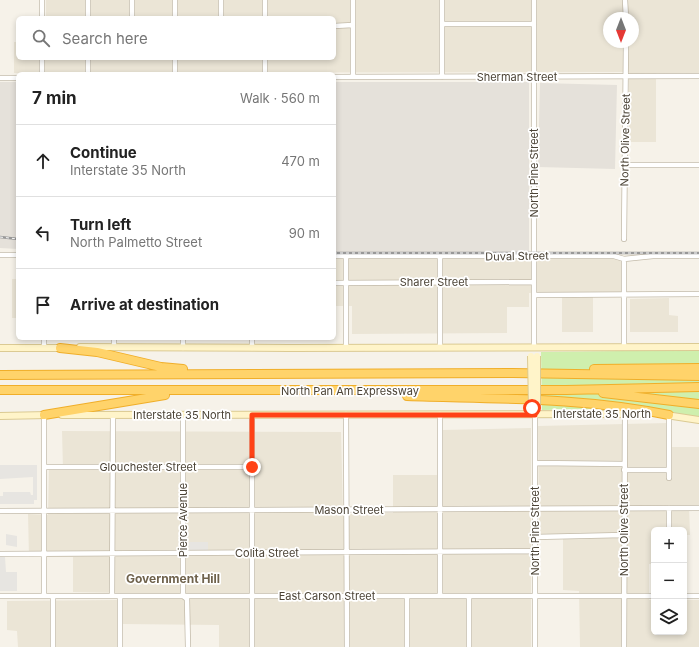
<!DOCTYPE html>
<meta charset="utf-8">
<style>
body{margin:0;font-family:Inter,sans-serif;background:#f2f2f2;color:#222}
.controls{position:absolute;right:12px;bottom:12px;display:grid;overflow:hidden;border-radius:6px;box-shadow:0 2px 6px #0003}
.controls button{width:36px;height:36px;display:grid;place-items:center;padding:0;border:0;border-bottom:1px solid #e0e0e0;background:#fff;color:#222;font:20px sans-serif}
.compass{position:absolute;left:603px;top:12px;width:36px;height:36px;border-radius:50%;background:#fff;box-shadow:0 2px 6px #0003;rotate:180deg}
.stop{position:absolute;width:12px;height:12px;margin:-9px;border:3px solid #ff4216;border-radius:50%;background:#fff}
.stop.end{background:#ff4216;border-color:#fff;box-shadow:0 1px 4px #0008}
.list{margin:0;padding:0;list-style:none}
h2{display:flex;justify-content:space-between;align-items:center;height:52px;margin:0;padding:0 16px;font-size:17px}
h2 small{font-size:13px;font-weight:400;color:#767676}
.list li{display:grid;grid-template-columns:26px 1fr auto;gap:12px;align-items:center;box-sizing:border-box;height:72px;padding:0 16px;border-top:1px solid #e0e0e0}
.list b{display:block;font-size:15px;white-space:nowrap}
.list p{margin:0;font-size:13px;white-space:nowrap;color:#767676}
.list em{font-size:13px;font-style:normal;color:#767676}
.icon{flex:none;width:22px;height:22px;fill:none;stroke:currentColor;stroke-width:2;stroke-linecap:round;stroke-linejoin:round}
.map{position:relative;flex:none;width:699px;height:647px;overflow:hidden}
.search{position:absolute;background:#fff;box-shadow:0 2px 6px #0003;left:16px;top:16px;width:320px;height:44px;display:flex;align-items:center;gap:10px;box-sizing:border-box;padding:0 14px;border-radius:6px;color:#767676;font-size:15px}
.panel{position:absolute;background:#fff;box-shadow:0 2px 6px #0003;left:16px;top:72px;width:320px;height:268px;border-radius:6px}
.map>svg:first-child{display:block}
.residential{fill:#ebe5d6;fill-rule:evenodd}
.industrial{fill:#e5e1da}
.green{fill:#cfefad}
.parking{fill:#e7e5e1}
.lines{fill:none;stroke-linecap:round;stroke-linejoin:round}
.minor-casing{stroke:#c3bbaa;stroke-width:6}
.secondary-casing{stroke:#dbca93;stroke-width:8}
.motorway-casing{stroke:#f0ae29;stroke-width:10}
.minor{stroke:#fff;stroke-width:4.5}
.secondary{stroke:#fff4c9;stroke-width:6}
.motorway{stroke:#ffd36a;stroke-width:8}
.rail-casing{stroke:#989898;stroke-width:2.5}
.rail{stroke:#fff;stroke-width:1;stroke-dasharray:3;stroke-linecap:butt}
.secondary-bridge-casing{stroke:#dbca93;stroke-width:8;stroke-linecap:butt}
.secondary-bridge{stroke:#fff4c9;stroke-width:6}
.route{stroke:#ff4216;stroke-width:5}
.labels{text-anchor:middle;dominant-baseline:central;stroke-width:3.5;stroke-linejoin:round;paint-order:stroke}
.street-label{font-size:11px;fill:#4b4336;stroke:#fff}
.neighbourhood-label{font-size:12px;font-weight:bold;fill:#6f624c;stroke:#fff}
</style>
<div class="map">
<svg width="699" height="647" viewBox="0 0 699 647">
<rect width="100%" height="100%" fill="#f6f2e9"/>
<path class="residential" d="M 46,0 L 699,0 L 699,73 L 656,73 L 656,142 L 629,142 L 629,72 L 14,73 L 14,42 L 18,42 L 18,58 L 334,58 L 334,18 L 46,18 ZM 609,18 L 633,18 L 633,42 L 609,42 Z
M 621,257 L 621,293 L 593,293 L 593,332 L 562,332 L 562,292 L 529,293 L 529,307 L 507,307 L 507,333 L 352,334 L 352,306 L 334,306 L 334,259 Z
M 12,279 L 18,279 L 18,318 L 12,318 Z
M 669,298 L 669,315 L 678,316 L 678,332 L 630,332 L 630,299 Z
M 667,423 L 667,447 L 699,447 L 699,505 L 689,505 L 690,535 L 684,535 L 684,530 L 654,530 L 654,564 L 649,564 L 649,600 L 654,600 L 654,632 L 684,632 L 684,600 L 699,600 L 699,647 L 580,647 L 579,591 L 563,590 L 563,539 L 539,539 L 538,426 Z
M 531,428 L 531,647 L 219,647 L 219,625 L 123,624 L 122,593 L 73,592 L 73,557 L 29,557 L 28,514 L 48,515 L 49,469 L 63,469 L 62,431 L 341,432 L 343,514 L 393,513 L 393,475 L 443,475 L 443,430 Z
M 117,600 L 118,647 L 18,647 L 17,631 L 7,630 L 7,601 Z"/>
<path class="industrial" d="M 0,82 L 18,82 L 18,249 L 0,248 Z
M 334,82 L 529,82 L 529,255 L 334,255 Z
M 540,83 L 617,85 L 615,169 L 538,167 Z"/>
<path class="green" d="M 699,350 L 699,417 C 647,407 595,409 542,410 L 541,352 Z"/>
<path class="parking" d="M 0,465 L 37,465 L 37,500 L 34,500 L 34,504 L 0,504 L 0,496 L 3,496 L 3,492 L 30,492 L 31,495 L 33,495 L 33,477 L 0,479 Z
M 6,534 L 17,536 L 17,547 L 6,545 Z
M 189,542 L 208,542 L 208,551 L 189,551 Z
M 0,557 L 5,557 L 6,572 L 17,572 L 17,591 L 0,591 Z"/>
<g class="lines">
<g class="minor-casing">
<path id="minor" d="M 132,0 L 132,18
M 175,0 L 175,18
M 534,0 L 534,346
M 625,0 L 626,18
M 42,18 L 42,0
M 88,18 L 88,0
M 221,18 L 221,0
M 265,18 L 265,0
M 442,24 L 534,24
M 334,26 L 353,25
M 42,58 L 42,74
M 175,58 L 175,74
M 265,58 L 265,74
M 88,74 L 88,58
M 334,77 L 699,76
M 353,77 L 353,0
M 442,77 L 442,0
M 0,78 L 18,78
M 624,165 L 699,165
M 624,239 L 626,42
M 0,255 L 18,255
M 334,256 L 614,256 L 624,259 L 653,256 L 699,256
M 346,256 L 346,348
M 334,283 L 534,282
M 535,295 L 699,294
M 114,338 L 114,347
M 183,338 L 183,348
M 252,338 L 252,348
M 624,346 L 624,259
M 440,347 L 440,257
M 44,348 L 44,338
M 346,414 L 347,647
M 44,415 L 44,596
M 183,415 L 183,596 L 187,599 L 188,647
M 535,415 L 535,647
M 535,463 L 624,464
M 44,467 L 252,467
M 624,470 L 669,470
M 669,478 L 669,415
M 669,508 L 669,530
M 0,511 L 699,508
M 535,537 L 624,535
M 0,554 L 535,551
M 0,596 L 654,596
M 112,596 L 113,415
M 407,596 L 407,647
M 440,596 L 440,414
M 684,596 L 699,596
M 53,647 L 53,596
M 120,647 L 120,596
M 252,647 L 252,415
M 469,647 L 469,596
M 624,647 L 625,414"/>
</g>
<g class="secondary-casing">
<path id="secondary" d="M 80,347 L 289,348 L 699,347
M 0,348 L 64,348
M 62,415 L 648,414
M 666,415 L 699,420
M 0,416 L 48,415"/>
</g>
<g class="motorway-casing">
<path id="motorway" d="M 60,348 L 97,352 L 161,367 L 183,369
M 594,369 L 699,368
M 0,375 L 513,373 L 699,376
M 0,390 L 566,390 L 699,387
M 603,393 L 699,404
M 407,396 C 494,399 583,397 669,415
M 44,415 L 165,395"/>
</g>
<use href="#minor" class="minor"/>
<use href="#secondary" class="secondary"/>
<use href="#motorway" class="motorway"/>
<g class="rail-casing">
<path id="rail" d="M 0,237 L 18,239
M 334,253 L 699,253"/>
</g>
<use href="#rail" class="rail"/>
<g class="secondary-bridge-casing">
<path id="secondary-bridge" d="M 531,356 L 532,408
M 537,356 L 537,408"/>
</g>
<use href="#secondary-bridge" class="secondary-bridge"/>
</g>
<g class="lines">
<path class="route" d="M 252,467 L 252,415 L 535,415 L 532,408"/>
</g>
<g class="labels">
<g class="street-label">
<text x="517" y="77">Sherman Street</text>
<text transform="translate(625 140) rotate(-89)">North Olive Street</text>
<text transform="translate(534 173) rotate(-90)">North Pine Street</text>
<text transform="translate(517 256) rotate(-1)">Duval Street</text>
<text x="434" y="282">Sharer Street</text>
<text x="350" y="391">North Pan Am Expressway</text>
<text x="602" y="414">Interstate 35 North</text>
<text x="182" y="415">Interstate 35 North</text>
<text x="148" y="467">Glouchester Street</text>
<text x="349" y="510">Mason Street</text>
<text transform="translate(183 520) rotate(-90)">Pierce Avenue</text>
<text transform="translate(624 530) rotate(-90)">North Olive Street</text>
<text transform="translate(535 531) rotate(-90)">North Pine Street</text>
<text x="267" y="553">Colita Street</text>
<text x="327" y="596">East Carson Street</text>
</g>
<g class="neighbourhood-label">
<text x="173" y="578">Government Hill</text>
</g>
</g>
</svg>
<div class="controls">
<button>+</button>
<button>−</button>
<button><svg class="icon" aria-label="layers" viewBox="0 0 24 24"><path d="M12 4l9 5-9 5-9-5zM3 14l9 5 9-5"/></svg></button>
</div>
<svg class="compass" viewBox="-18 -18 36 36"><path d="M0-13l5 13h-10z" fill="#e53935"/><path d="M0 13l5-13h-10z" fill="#767676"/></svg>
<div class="stop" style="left:532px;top:408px"></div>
<div class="stop end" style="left:252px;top:467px"></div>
<div class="search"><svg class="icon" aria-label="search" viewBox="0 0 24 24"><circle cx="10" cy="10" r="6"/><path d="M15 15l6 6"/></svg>Search here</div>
<section class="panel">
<h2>7 min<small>Walk · 560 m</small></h2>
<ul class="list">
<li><svg class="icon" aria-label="ahead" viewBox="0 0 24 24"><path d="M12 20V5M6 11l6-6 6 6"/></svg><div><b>Continue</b><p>Interstate 35 North</p></div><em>470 m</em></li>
<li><svg class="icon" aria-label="left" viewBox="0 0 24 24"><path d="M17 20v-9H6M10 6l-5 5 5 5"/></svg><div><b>Turn left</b><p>North Palmetto Street</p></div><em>90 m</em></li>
<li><svg class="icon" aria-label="arrive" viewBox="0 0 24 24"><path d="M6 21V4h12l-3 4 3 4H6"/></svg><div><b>Arrive at destination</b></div></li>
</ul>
</section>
</div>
